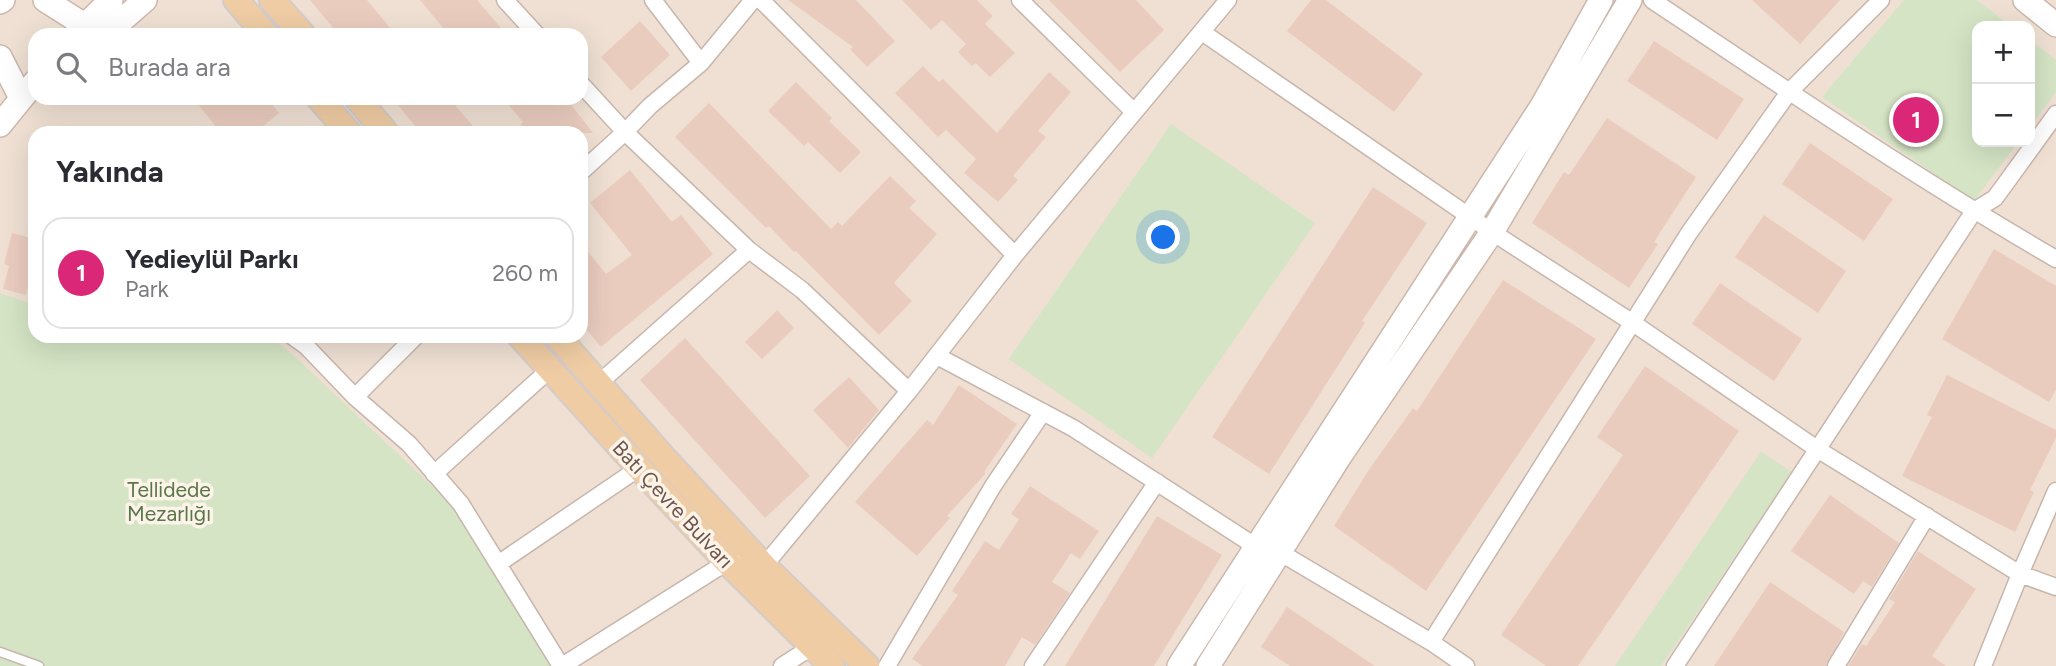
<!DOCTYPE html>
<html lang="tr">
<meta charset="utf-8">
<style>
body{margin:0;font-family:Figtree,sans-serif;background:#f7f7f7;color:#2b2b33}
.controls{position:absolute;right:21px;top:21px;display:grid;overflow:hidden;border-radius:14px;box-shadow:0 7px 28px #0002}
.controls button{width:63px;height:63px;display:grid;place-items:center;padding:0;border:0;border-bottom:2px solid #e1e1e2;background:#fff;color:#2b2b33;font:35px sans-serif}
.you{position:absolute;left:1164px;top:238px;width:24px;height:24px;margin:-18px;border:5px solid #fff;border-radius:50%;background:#1a73e8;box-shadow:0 0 0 10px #1a73e833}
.badge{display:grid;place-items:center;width:46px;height:46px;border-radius:50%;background:#db2777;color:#fff;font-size:23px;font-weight:700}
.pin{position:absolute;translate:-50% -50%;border:4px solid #fff;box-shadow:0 2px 7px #0006}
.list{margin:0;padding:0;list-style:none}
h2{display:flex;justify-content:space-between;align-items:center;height:91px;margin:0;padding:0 28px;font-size:30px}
h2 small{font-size:23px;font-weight:400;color:#7c7c81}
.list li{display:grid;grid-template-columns:46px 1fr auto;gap:21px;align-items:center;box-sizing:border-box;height:112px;margin:0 14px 14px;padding:0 14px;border:2px solid #e1e1e2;border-radius:21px}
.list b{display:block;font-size:26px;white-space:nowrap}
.list p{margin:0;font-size:23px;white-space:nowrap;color:#7c7c81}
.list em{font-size:23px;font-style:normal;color:#7c7c81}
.icon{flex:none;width:38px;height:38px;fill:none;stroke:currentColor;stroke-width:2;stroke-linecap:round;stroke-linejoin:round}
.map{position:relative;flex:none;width:2056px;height:666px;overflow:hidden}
.search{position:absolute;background:#fff;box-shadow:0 7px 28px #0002;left:28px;top:28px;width:560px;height:77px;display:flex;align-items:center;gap:18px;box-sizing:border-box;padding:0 24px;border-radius:21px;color:#7c7c81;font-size:26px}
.panel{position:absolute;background:#fff;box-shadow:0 7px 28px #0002;left:28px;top:126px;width:560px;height:217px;border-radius:21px}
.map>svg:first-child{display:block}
.residential{fill:#efe0d3;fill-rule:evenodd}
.green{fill:#d4e4c4}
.building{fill:#eaccbf}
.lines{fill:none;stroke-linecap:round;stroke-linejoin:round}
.lane-casing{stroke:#c7b6ac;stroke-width:11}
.street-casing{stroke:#c7b6ac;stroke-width:19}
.secondary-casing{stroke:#ccb7ac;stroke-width:26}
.primary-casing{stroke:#d3ccca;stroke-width:28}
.lane{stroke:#fff;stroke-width:8}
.street{stroke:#fff;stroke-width:16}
.secondary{stroke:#fff;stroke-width:23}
.primary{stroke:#efcca4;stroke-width:24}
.labels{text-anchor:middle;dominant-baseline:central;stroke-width:7;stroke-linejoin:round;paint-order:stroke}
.park-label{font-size:21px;fill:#5b774a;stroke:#fcf3e9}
.street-label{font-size:21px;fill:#6d554d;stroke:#fcf3e9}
</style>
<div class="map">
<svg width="2056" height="666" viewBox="0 0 2056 666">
<rect width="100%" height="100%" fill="#f8eee3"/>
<path class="residential" d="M 0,0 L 2056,0 L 2056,666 L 0,666 ZM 1977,26 L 2030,26 L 2030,142 L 1977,142 ZM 35,35 L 581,35 L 581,98 L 35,98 ZM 35,133 L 581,133 L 581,336 L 35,336 Z"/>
<path class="green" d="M 1904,0 L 1977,0 L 2011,26 L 1977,26 L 1977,142 L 2018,142 L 1974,201 L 1822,97 Z
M 2030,40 L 2056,60 L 2056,92 L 2030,127 Z
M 1171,124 L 1315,223 L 1152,458 L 1009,359 Z
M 0,293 L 35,305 L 35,336 L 268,336 L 292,354 L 452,505 L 556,666 L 0,666 Z
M 1761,452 L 1792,472 L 1661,666 L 1615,666 Z"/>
<path class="building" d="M 310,0 L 367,0 L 396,35 L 339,35 Z
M 420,0 L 477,0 L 507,35 L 449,35 Z
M 788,0 L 856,0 L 895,41 L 867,67 L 850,49 L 853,47 Z
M 902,0 L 977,0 L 993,16 L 985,24 L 1015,53 L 990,77 L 976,63 L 972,66 L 958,52 L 966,44 L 942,20 L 931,30 Z
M 1049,0 L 1136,0 L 1164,30 L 1120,72 Z
M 1311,0 L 1326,0 L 1423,74 L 1394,112 L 1287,31 Z
M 1752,0 L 1840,0 L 1800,44 Z
M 640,21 L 670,55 L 631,91 L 601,57 Z
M 1654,41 L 1744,99 L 1717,140 L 1627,81 Z
M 923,66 L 939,82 L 943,79 L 997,133 L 1049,72 L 1071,92 L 1038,131 L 1046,137 L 1013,176 L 1018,180 L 998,202 L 964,173 L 976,159 L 946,130 L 938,137 L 895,93 Z
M 796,82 L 832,118 L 829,121 L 861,152 L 840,173 L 808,142 L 804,146 L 768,111 Z
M 193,98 L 267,98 L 279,113 L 255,133 L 221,133 Z
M 392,98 L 449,98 L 479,133 L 421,133 Z
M 503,98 L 566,98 L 593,133 L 528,133 L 521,124 L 523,122 Z
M 709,103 L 831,229 L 838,222 L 842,226 L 890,176 L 916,201 L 909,208 L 937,234 L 894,283 L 912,301 L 879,335 L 796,251 L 794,252 L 769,226 L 766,228 L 675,137 Z
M 1607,118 L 1696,177 L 1654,242 L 1658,244 L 1629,288 L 1532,223 L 1564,172 L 1569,175 Z
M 1810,143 L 1893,199 L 1864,241 L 1782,184 Z
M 630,170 L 672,222 L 681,215 L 713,254 L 601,347 L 581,323 L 581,243 L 606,274 L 632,255 L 590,203 Z
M 1373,187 L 1427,223 L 1362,321 L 1365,323 L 1269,474 L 1212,437 Z
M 1764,215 L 1846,271 L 1818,313 L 1735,257 Z
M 12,233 L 35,239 L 35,262 L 26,295 L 3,289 L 9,266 L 4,264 Z
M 1994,249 L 2056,286 L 2056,390 L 2049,402 L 1942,339 Z
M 1503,280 L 1596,339 L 1426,591 L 1334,526 L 1370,468 L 1413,408 L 1417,411 Z
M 1720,283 L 1802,339 L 1774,381 L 1692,324 Z
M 777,310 L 794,328 L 762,359 L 745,342 Z
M 685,338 L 810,476 L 765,518 L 640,380 Z
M 1645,366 L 1739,431 L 1578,666 L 1546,666 L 1501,635 L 1623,455 L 1597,437 Z
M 1947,375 L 2056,430 L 2056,438 L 2030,490 L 2034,492 L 2015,532 L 1902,476 L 1932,417 L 1927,415 Z
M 849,377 L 879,410 L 848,448 L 813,410 Z
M 959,385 L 1017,424 L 984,472 L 986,473 L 947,516 L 950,518 L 917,556 L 855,502 L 927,420 L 933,425 Z
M 1030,486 L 1099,531 L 1080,559 L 1071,553 L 1052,582 L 1070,593 L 1035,645 L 1022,637 L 1005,666 L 923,666 L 912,659 L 958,595 L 952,591 L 985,541 L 999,550 L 1019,519 L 1011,514 Z
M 1830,495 L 1899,543 L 1872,587 L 1863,581 L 1854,594 L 1791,551 Z
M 1157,516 L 1222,555 L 1154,666 L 1065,666 Z
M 1918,551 L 1976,589 L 1932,656 L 1946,666 L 1848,666 L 1862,644 L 1866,646 L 1895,602 L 1889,599 Z
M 1770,582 L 1844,632 L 1826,666 L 1714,666 Z
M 1287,607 L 1375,666 L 1290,666 L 1261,647 Z"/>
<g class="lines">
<g class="lane-casing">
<path id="lane" d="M 0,652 L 39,666"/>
</g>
<g class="street-casing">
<path id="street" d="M 505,0 L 537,35
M 653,0 L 701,63
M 761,0 L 1015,255
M 1020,0 L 1134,112
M 1652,0 C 1785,89 1918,179 2056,259
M 1202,32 L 1492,232 L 1633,323 L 1817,449 L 2020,574 L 1983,666
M 581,84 L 625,132 L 749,250 L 802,290 L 909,391 L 764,566 L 758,566
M 581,172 L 625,132 L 650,106 L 701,63 L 753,0
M 292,336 L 306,346 L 355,397 L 409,444 L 461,504 L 561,666
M 937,356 L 1073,428 L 1255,546 L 1281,553 L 1431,642 L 1466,666
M 598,384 L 749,250
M 909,391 L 1015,255 L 1228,0
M 355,397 L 416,336
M 434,474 L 549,370
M 2056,491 L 2020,574 L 2056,587
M 498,564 L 639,468
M 1431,642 L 1689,233 L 1789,92 L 1881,0
M 562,666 L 727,562 L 736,563
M 782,666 L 813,646
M 887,666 L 993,486 L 1043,412
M 1033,666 L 1157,482
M 1675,666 L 1974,211 L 1995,198 L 2056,114
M 1836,666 L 1927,516"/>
</g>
<g class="secondary-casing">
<path id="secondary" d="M 45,0 L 100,35
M 2025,0 L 2056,25
M 0,2 L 3,0
M 76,34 L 111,0
M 105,35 L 145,0
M 0,57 L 21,98
M 0,125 L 35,82
M 1179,666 L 1542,106 L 1601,0
M 1208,666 L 1340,456 L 1492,232 L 1630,0"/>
</g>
<g class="primary-casing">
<path id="primary" d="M 236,0 L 266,35
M 272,0 L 303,35
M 319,98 L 349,133
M 357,98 L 386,133
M 520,336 L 639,468 L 727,562 L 832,666
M 557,336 L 663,457 L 764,566 L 867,666"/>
</g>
<use href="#lane" class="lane"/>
<use href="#street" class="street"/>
<use href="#secondary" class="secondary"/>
<use href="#primary" class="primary"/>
</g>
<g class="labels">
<g class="park-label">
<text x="169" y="489">Tellidede<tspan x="169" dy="24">Mezarlığı</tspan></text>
</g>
<g class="street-label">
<text transform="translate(673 504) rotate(47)">Batı Çevre Bulvarı</text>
</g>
</g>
</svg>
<div class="controls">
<button>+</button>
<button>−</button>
</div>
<div class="you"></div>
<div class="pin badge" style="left:1916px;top:120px">1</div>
<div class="search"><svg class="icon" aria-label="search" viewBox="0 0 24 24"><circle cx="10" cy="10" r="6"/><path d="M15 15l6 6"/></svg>Burada ara</div>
<section class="panel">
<h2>Yakında<small></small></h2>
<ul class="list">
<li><span class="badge">1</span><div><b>Yedieylül Parkı</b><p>Park</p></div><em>260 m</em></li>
</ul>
</section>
</div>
